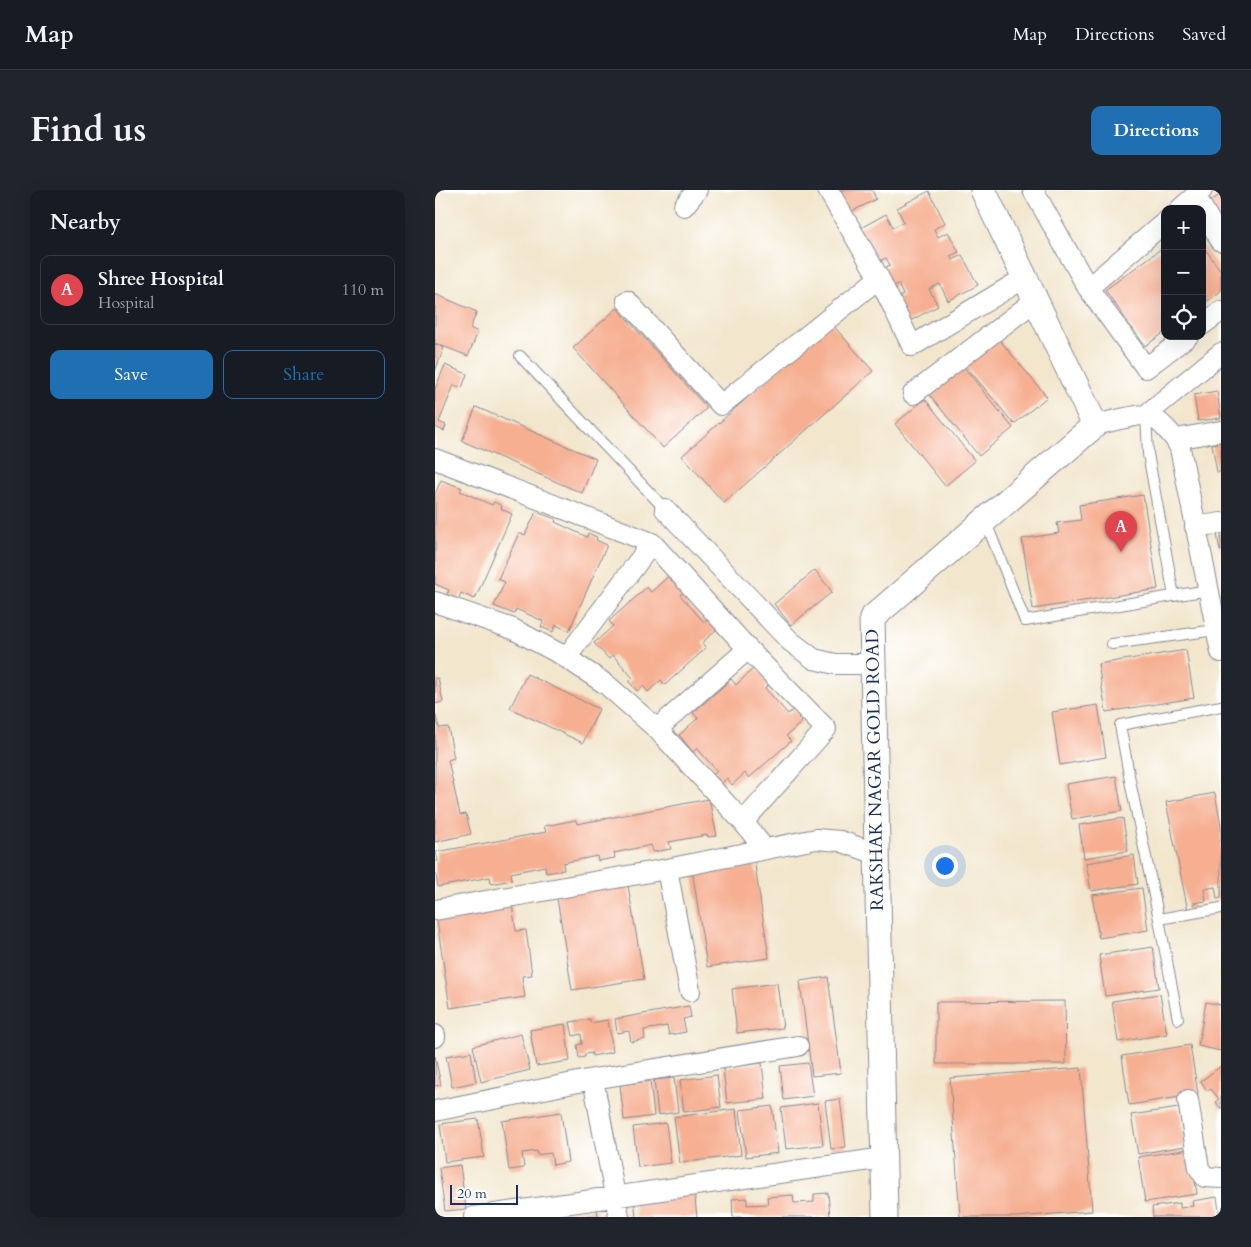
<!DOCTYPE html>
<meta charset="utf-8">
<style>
body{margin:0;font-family:Cardo,serif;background:#20242c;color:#f1f3f6}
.controls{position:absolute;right:15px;top:15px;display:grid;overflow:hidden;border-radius:10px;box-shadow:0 5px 20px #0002}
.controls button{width:45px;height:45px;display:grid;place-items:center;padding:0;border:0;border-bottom:1px solid #363941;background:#171b24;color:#f1f3f6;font:25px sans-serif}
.scale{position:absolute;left:15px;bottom:12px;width:68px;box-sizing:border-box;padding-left:5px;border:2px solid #1b2f5e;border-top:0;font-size:14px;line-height:18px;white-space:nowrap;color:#1b2f5e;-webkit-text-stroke:4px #fff;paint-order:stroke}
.you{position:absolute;left:509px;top:675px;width:18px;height:18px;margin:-12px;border:4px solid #fff;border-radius:50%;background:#1a73e8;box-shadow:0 0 0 8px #1a73e833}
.badge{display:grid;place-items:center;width:32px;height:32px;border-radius:50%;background:#1f6fb2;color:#fff;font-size:16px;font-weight:700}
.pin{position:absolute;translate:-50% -41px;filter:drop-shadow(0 1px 2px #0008)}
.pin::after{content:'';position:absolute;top:26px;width:18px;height:15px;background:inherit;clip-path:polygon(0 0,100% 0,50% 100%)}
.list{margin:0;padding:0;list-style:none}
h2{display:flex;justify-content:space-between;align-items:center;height:65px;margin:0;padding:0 20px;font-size:21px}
h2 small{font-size:16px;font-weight:400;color:#9ea1a6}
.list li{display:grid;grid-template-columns:32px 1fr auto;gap:15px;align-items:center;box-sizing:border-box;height:70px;margin:0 10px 10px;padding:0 10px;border:1px solid #363941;border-radius:10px}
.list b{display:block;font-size:19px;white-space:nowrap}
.list p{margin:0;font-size:16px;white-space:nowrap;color:#9ea1a6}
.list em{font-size:16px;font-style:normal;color:#9ea1a6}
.actions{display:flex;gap:10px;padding:15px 20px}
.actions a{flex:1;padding:11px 0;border:1px solid #1f6fb2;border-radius:10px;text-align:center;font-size:18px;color:#1f6fb2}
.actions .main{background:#1f6fb2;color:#fff}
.icon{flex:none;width:28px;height:28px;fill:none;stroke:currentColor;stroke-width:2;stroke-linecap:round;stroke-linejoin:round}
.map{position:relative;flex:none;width:786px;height:1027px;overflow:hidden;border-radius:10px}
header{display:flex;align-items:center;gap:30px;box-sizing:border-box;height:70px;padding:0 25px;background:#171b24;border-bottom:1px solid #363941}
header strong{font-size:24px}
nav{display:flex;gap:28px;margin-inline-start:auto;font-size:18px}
.intro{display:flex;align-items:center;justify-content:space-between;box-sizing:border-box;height:120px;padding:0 30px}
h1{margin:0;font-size:35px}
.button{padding:12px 22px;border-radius:10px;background:#1f6fb2;color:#fff;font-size:18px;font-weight:700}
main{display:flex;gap:30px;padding:0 30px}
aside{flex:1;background:#171b24;border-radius:10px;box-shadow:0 5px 20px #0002}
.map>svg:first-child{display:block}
.building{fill:#f6af91}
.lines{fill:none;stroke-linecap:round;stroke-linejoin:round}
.service-casing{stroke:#868a95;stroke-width:12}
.minor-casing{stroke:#868a95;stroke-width:22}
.tertiary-casing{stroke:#868a95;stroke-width:27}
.service{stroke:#fff;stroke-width:10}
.minor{stroke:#fff;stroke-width:20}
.tertiary{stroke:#fff;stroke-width:25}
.labels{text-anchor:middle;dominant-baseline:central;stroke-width:4.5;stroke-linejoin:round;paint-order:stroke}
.street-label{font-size:18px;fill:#1b2f5e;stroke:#fff}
</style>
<header>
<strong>Map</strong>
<nav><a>Map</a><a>Directions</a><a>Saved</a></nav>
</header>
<div class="intro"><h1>Find us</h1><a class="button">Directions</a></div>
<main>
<aside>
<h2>Nearby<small></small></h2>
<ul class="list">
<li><span class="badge" style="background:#e0444e">A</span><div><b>Shree Hospital</b><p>Hospital</p></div><em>110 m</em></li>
</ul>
<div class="actions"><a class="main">Save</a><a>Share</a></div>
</aside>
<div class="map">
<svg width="786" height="1027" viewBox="0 0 786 1027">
<rect width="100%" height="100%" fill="#fff"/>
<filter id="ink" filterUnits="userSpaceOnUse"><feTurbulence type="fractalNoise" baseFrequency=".02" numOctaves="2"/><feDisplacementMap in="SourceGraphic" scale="10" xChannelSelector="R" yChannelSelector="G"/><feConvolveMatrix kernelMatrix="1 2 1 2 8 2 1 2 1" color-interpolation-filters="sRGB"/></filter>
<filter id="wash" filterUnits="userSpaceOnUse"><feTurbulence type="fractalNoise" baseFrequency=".0096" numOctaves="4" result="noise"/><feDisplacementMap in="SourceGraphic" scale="20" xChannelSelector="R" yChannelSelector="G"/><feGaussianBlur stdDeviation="1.12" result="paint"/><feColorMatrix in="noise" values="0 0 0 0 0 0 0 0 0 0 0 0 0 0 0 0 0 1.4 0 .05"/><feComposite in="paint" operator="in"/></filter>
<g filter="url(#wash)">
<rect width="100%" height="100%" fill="#f2e6cc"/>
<g id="blocks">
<path class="building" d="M 402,0 L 437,0 L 441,9 L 414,23 Z
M 494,1 L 510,33 L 499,39 L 503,47 L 513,42 L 524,62 L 515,66 L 518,70 L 527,65 L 543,95 L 513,111 L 505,94 L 494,99 L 503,116 L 471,133 L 459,110 L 468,105 L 463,94 L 455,98 L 446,80 L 455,75 L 451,68 L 442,72 L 422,40 L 451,24 L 458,37 L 469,32 L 462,18 Z
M 786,4 L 786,31 L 773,13 Z
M 767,55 L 786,81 L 786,101 L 767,115 Z
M 730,56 L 730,142 L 710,156 L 670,100 Z
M 0,104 L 42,122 L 35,138 L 43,142 L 33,166 L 0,153 Z
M 182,118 L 272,218 L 228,258 L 138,158 Z
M 396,133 L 438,181 L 289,313 L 247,266 Z
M 563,148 L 612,207 L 579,234 L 530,175 Z
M 0,154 L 9,158 L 0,181 Z
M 10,175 L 32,184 L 27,198 L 19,195 L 4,232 L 11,235 L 9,241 L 0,237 L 0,199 Z
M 528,176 L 578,238 L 544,266 L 494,204 Z
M 782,201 L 786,228 L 763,231 L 759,205 Z
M 490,209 L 540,271 L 510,296 L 460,234 Z
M 41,217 L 161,269 L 147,303 L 27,251 Z
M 786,252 L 786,282 L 782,282 L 777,254 Z
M 6,290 L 27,298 L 25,301 L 57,315 L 59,312 L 67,316 L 66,319 L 77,324 L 40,409 L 26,403 L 23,410 L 12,405 L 14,400 L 0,394 L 0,304 Z
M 708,305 L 723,399 L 598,419 L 587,349 L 624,343 L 622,333 L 646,330 L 644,315 Z
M 101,322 L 121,329 L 120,332 L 152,347 L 153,343 L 162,347 L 161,350 L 172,355 L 134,441 L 121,435 L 118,442 L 106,437 L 108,431 L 81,419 L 79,424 L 59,416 L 70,392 L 63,389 L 84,343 L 90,345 Z
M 786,343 L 786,361 L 785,361 L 782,344 Z
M 380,380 L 397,402 L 356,435 L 339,414 Z
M 236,384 L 251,400 L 245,405 L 269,432 L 275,426 L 282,439 L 267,453 L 271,458 L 230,495 L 226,490 L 213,502 L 208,496 L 202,501 L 194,492 L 198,488 L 178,465 L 174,469 L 159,453 L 178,436 L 174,431 L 212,397 L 216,402 Z
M 751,460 L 759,508 L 671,522 L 663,474 Z
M 320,477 L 336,492 L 330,498 L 353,524 L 359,519 L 365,526 L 363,528 L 367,532 L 351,546 L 356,551 L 314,588 L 310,583 L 297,595 L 292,588 L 286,594 L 278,584 L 282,581 L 262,558 L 258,562 L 244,545 L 263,528 L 258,523 L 296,489 L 301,495 Z
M 92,484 L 164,519 L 148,553 L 75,518 Z
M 0,488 L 3,488 L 8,512 L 0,514 Z
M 663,515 L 671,567 L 625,575 L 617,522 Z
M 0,523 L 4,538 L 13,537 L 19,568 L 13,570 L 25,625 L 31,624 L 36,644 L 0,652 Z
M 681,586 L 687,621 L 637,629 L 631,594 Z
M 780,603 L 786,635 L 786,708 L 782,709 L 780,697 L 769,699 L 771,711 L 758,713 L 759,720 L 753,721 L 731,612 Z
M 274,609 L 282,646 L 273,647 L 272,645 L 234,652 L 236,659 L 218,662 L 216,655 L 179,663 L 180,668 L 163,671 L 162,666 L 128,673 L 129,680 L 111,683 L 110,676 L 76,683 L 77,690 L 56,694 L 55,687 L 3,697 L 0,681 L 0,671 L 3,671 L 1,662 L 111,642 L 109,636 L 141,630 L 142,634 Z
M 688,628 L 693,661 L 649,668 L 644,635 Z
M 699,665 L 703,694 L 656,701 L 651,673 Z
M 319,669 L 334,768 L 272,777 L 257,679 Z
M 192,690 L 209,789 L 137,800 L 121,702 Z
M 707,698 L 713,740 L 664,748 L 657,705 Z
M 77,714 L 81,741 L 91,740 L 97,785 L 87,786 L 90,807 L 15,818 L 1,725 Z
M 718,757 L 724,798 L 670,806 L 664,765 Z
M 393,787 L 406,883 L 377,886 L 365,791 Z
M 342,793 L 348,838 L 302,843 L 297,799 Z
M 725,804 L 732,844 L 683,852 L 677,811 Z
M 630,811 L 631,874 L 501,874 L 501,812 Z
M 771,812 L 786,815 L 786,861 L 763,856 Z
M 254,816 L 256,827 L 248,829 L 251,842 L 234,845 L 232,836 L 209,840 L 210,849 L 196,852 L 194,841 L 182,843 L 180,829 Z
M 155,829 L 155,833 L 173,830 L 178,862 L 157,866 L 157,863 L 150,864 L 150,867 L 144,868 L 142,855 L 147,854 L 146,844 L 138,846 L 135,832 Z
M 130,834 L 135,871 L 101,876 L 95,840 Z
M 86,844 L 95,880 L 46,892 L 38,856 Z
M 755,855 L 763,904 L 694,915 L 687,866 Z
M 36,862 L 41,892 L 17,897 L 11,866 Z
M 0,866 L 6,895 L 0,896 Z
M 327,873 L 331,909 L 292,913 L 288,878 Z
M 373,873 L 378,906 L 349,910 L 345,876 Z
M 786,876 L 786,919 L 781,912 L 784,909 L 776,899 L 772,901 L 766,891 Z
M 646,878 L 657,1021 L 580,1027 L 525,1027 L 515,888 Z
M 282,885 L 286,917 L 249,922 L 245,890 Z
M 239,888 L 243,922 L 223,925 L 219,890 Z
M 215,891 L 219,926 L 189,930 L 185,895 Z
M 405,909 L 411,957 L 396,959 L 390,911 Z
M 383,913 L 388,955 L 351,959 L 346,918 Z
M 337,916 L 343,963 L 311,967 L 305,920 Z
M 744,918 L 750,956 L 703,964 L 696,925 Z
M 301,919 L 306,965 L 245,973 L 239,927 Z
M 126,922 L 133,972 L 118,975 L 116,963 L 102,965 L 102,961 L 87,963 L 89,978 L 74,980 L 67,931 Z
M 43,929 L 49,967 L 10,972 L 5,934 Z
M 231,933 L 236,973 L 203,977 L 198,937 Z
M 755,959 L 762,1004 L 710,1012 L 703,967 Z
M 25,975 L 31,1019 L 10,1021 L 4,978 Z
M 259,1000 L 262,1027 L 201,1027 L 199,1008 Z
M 393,1003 L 395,1027 L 298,1027 L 297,1009 L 312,1008 L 312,1015 L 333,1014 L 332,1007 L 358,1005 L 359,1013 L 379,1012 L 379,1004 Z
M 782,1007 L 785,1027 L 718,1027 L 717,1017 L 745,1013 L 745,1018 L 758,1016 L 757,1011 Z
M 162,1019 L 163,1027 L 127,1027 L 126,1024 Z"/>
</g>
</g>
<g filter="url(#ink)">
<use href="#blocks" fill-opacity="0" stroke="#868a95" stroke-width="1"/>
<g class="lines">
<g class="service-casing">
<path id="service" d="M 85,166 L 230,319
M 711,225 L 713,264 L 739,406
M 550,330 L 590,431 L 773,400
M 677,454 L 781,440
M 786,516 L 685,535 L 696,596 L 724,729 L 786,718
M 724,729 L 743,829"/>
</g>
<g class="minor-casing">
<path id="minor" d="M 393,0 L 444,88
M 598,0 L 653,98 L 711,178 L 753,146
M 760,5 L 786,51
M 249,16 L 262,0
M 745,19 L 767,0
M 653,98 L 730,32
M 192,111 L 286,215 L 444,88 L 477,156 L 591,87
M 767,135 L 786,121
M 478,204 L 601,110
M 711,225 L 786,163
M 660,235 C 669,233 704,224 711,225 C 723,227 740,247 745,258 L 786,462
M 741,249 L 786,241
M 0,269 L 217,353 L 313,459 L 222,539
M 230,319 L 355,451 L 379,469 L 400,474 L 438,474
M 760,337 L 786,333
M 0,412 L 78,439 L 127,465 L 172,495 L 222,539 L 308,632 L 329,658
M 131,468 L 217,353
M 308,632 L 391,539 L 313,459
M 232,679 L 255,801
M 0,720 L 232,679 L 381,649 L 405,651 L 442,664
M 0,845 L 0,847
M 158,889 L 184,1027
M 753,910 L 764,978 L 770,987 L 786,988
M 0,921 L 158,889 L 363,856
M 39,1027 L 449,968"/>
</g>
<g class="tertiary-casing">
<path id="tertiary" d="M 450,1027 L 437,428 L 660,235 L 548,0"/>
</g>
<use href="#service" class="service"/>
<use href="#minor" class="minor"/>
<use href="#tertiary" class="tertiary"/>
</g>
</g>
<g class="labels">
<g class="street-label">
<text transform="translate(440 580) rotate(-91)">RAKSHAK NAGAR GOLD ROAD</text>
</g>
</g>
</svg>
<div class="controls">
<button>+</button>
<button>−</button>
<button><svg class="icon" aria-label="locate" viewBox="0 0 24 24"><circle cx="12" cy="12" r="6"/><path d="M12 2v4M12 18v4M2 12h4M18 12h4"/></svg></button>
</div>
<div class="scale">20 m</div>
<div class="you"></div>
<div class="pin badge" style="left:686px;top:362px;background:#e0444e">A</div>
</div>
</main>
